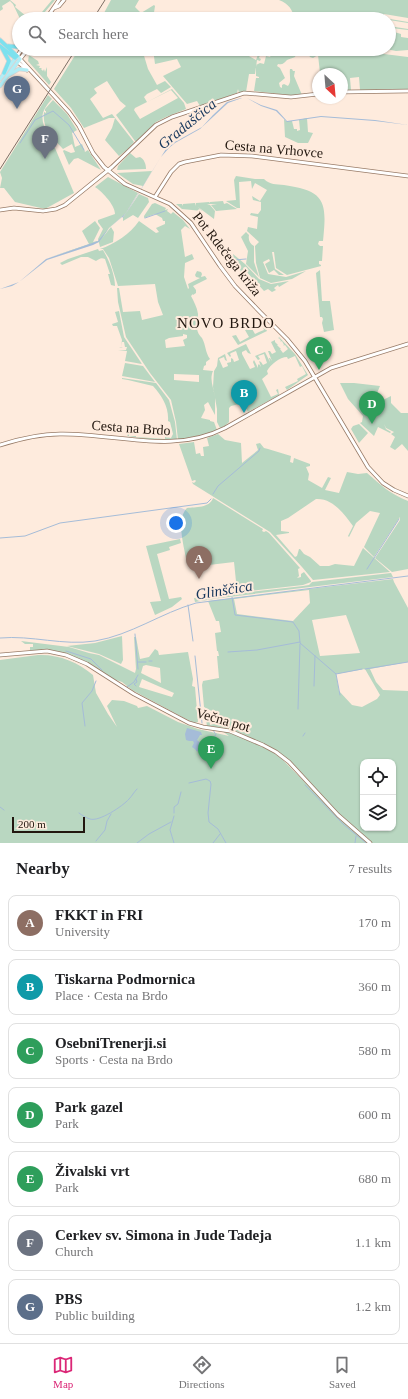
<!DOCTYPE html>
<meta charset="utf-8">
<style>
body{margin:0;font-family:"Times New Roman",serif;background:#f6f6f6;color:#202124}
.controls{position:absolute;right:12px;bottom:12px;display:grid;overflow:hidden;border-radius:8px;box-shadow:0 1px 3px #0004}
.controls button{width:36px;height:36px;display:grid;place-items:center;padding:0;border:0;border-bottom:1px solid #e0e0e0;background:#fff;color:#202124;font:20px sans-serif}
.compass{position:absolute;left:312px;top:68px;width:36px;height:36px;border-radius:50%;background:#fff;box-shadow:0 1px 3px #0004;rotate:154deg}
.scale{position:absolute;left:12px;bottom:10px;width:73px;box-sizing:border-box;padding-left:4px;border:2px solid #22170f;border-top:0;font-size:11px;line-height:14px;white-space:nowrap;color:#22170f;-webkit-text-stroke:3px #feebdd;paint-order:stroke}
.you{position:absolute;left:176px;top:523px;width:14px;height:14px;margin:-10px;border:3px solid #fff;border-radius:50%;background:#1a73e8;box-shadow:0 0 0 6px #1a73e833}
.badge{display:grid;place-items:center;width:26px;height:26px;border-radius:50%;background:#db2777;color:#fff;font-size:13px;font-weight:700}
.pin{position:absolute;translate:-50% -33px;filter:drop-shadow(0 1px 2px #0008)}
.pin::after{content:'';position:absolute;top:21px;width:14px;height:12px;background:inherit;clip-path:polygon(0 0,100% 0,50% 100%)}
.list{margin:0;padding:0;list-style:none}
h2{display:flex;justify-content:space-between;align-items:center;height:52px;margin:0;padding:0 16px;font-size:17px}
h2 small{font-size:13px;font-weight:400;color:#757577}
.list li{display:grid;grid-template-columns:26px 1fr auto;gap:12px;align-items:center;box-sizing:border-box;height:56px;margin:0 8px 8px;padding:0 8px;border:1px solid #e0e0e0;border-radius:8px}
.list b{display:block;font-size:15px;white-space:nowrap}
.list p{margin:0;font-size:13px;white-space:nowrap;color:#757577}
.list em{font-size:13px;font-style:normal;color:#757577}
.icon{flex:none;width:22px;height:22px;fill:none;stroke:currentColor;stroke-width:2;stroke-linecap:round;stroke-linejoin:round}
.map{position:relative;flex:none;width:408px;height:843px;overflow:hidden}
.search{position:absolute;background:#fff;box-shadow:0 1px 3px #0004;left:12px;right:12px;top:12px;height:44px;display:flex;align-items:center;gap:10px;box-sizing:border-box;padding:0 14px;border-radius:22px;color:#757577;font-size:15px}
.sheet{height:500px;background:#fff}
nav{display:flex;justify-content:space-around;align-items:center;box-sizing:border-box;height:56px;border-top:1px solid #e0e0e0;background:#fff;font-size:11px;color:#757577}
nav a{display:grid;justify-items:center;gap:2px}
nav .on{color:#db2777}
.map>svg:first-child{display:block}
.green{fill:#b9d7c1;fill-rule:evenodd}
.water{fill:#a5bcd8}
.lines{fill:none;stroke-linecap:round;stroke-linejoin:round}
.stream{stroke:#a5bcd8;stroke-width:1}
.secondary-casing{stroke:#987b67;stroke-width:4.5}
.primary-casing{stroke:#d7d5d4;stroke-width:4.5}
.highway-casing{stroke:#d7d5d4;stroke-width:5}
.secondary{stroke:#fff;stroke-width:3}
.primary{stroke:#b0edf5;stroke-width:3}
.highway{stroke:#7ce1ee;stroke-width:3.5}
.rail{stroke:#7d6f65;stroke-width:1}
.labels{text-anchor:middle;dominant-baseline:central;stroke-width:4;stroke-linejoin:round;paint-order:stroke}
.street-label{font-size:14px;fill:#22170f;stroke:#feebdd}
.water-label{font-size:15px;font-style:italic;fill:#15365c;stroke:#feebdd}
.neighbourhood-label{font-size:15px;letter-spacing:1px;fill:#22170f;stroke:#feebdd}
</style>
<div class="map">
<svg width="408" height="843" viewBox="0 0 408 843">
<rect width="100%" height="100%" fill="#feebdd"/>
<path class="green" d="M 0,0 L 10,0 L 16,5 L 15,7 L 26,16 L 27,14 L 37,18 L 52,0 L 55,0 L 39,19 L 30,17 L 20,19 L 13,4 L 10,1 L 2,6 L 3,9 L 0,11 Z
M 111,0 L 139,0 L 135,7 L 141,13 L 154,5 L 155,6 L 153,19 L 118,19 L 113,16 L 111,18 L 104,13 Z
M 279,0 L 408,0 L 408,18 L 384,14 L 384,18 L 408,22 L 408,23 L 389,20 L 389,19 L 295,19 C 292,9 289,4 279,0 Z
M 389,26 L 408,29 L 408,30 L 391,28 L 391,31 L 401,34 L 401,37 L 408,38 L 408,50 L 396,51 L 386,49 L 389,49 Z
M 79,49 L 95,49 L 100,53 L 103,49 L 142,49 L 148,69 L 157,85 L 165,81 L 171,87 L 161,93 L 157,89 L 147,94 L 144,97 L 147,102 L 172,89 L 184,103 L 186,109 L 166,117 L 156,122 L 137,141 L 135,141 L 116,115 L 126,106 L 120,101 L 107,81 L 95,88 L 94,89 L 97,93 L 90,99 L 103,118 L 112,114 L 134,142 L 128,149 L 119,156 L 105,140 L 112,128 L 115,118 L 109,118 L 84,128 L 71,108 L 54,89 ZM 171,90 L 178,98 L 140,119 L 134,110 L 135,108 Z
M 153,49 L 168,49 L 165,50 L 167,53 L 169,53 L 168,51 L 174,49 L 239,49 L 240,51 L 256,60 L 260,49 L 262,50 L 298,49 L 295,57 C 293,58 289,59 287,60 C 284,63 283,65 278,64 L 277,66 L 280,68 L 285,78 L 279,83 L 280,87 L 282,88 L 282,85 L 284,84 L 288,86 C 292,81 289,76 290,69 L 292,69 L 293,71 L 295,71 L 294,76 L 302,95 L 288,95 L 254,91 L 256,78 L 259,78 L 259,77 L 256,76 L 256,65 L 260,63 L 264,64 L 266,56 L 270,57 L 272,53 L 265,51 L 264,56 L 260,55 L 259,58 L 261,59 L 260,61 L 257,60 L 255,74 L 249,74 L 246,92 L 239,93 L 238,89 L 237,93 L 200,106 L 197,101 L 187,104 L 163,76 L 181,67 L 177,59 L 155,64 Z
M 305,49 L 373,49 L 384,54 L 408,57 L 408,89 L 360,90 L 359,77 L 350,78 L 351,90 L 342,90 L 342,74 L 328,74 L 327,72 L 320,73 L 318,55 L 313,58 L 310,57 Z
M 29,55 L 38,61 L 39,64 L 36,65 L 40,66 L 39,68 L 42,68 L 41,69 L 43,71 L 44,69 L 45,72 L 47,67 L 47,76 L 51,82 L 49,85 L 28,61 Z
M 48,95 L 52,99 C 40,112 40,119 48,135 L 43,138 L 45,141 L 47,140 L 51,148 L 55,148 L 74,193 L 45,209 L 15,202 L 4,188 L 0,188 L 2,178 L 0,172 Z
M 53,100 L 67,114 L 77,130 L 72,133 L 75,147 L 82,144 L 85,152 L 88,150 L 101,170 L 78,158 L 74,159 L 69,165 L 63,151 L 64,150 L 71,153 L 75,152 L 72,144 L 63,149 C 52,137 42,129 44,112 L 46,113 L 46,111 L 45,111 L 45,109 Z
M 307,118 L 308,132 L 313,133 L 308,143 L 298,143 L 285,137 L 284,119 L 286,121 L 292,121 L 294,129 L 297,129 L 297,131 L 300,130 L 299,120 Z
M 130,153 L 136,158 L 140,157 C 144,159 146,164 146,169 L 117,170 L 118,166 Z
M 152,171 L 143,186 L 133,184 L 117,173 Z
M 236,176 L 255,179 L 264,179 C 270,185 276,184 284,185 C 326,191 327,202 323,241 L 319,241 L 318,244 L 320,246 L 323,246 L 322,261 L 319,261 L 319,264 L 321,265 L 321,266 L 287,275 L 276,268 L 274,252 L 272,252 L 275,269 L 284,275 L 279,275 L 274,270 L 269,273 L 265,264 L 270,261 L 269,259 L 263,262 L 268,274 L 286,277 L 306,271 L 292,279 L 271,283 L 260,278 L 256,263 L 255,246 L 259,242 L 247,231 L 248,227 L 257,229 L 258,217 L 250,215 L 251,213 L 258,214 L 261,210 L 261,202 L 253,200 L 252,196 L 260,201 L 267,190 L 255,183 L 252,189 L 251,181 L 239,182 L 240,208 L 237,208 L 226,201 L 236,200 L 234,180 Z
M 108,177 L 138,193 L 126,213 L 109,228 L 102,238 L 111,227 L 114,232 L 113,242 L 100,247 L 98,239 L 103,229 L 98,222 L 98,220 L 115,214 C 115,204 100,190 95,187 Z
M 139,194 L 148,198 L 149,202 L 138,218 L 133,215 L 123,221 L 123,217 L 129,209 Z
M 223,201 L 224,204 L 227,203 L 237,209 L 216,211 L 211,205 L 217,204 L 207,204 L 210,205 L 215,211 L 208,211 L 215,211 L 214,219 L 198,207 L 202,211 L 182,209 L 176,204 L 182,204 L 183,206 L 183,204 L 195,203 L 196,206 L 196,203 L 209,202 L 210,203 L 210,202 Z
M 155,203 L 166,208 L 165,210 L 168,209 L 167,211 L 171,214 L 173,212 L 183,220 L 190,229 L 185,226 L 181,230 L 185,257 L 192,254 L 194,259 L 185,263 L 184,277 L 188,289 L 189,288 L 188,284 L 200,278 L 196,277 L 195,275 L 197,271 L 201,272 L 202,274 L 201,277 L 205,276 L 207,279 L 193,286 L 196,290 L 196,293 L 193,295 L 193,294 L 191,296 C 194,302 197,307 198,314 C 198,324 194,330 202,338 C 206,345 205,352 210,359 L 206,362 L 206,365 L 204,366 L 203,370 L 213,371 C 209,380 214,388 215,398 C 215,403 215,409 215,415 L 208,402 L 204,405 L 205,410 L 201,418 L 210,420 L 210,421 L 214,422 L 217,430 L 206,434 L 178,440 L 176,422 L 171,400 L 150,373 L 126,337 L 118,302 L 117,288 L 119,288 L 123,312 L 140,311 L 142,320 L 163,315 L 158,302 L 155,284 L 118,286 L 109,258 L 103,249 L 100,249 C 115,244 130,234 139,221 L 156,233 L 159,232 L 156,228 L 165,224 L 165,221 L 163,221 L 162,218 L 155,214 L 144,218 L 144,216 L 152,204 ZM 183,334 L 187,335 L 187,338 L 183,340 L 185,346 L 166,348 L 165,340 L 169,338 L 183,336 ZM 174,374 L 199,375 L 199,382 L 174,380 Z
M 95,221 L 100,228 L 93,242 L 97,241 L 98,242 L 48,258 L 89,244 L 82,231 Z
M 246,232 L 249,235 C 248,240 250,244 254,246 L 254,262 L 259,277 L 246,264 L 248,251 L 241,237 Z
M 98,249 L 99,251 L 103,250 C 109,260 115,275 115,286 L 111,285 L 108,274 L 110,274 L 105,259 C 101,257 99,259 96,261 L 88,257 L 81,257 L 62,265 L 60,263 L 68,259 Z
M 233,254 L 245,264 L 259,279 L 271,284 L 289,281 L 279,287 L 278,285 L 274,288 L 276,290 L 272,292 L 268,289 L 264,291 L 245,270 L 241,273 L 240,271 L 241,270 L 239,270 L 235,267 Z
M 320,270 L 322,301 L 330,301 L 334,330 L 324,332 L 322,323 L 323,319 L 322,317 L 320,317 L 316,273 Z
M 119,311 L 124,337 L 142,364 L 125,361 L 127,351 L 118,350 L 126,350 L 127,347 L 125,347 L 124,342 L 122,342 L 121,347 L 123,348 L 119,347 L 121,347 L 122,340 L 117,326 L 113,326 L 121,323 L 113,326 L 112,324 L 118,322 L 115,312 Z
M 261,322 L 262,322 L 270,329 L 269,330 L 268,328 L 266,329 L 267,331 L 238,345 L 232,336 L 236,335 L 240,342 L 249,337 L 245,330 L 251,327 L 255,334 L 259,332 L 255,325 L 259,332 L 264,330 Z
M 279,337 L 295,354 L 308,375 L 287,390 L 285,387 L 298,381 L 297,379 L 306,374 L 302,366 L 300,367 L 295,356 L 288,359 L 287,357 C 280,357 270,365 267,371 L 268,374 L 262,379 L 271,397 L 278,394 L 276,390 L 278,389 L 279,395 L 248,412 L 246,408 L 243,410 L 239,404 L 231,406 L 229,408 L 229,422 L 225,426 L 220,428 L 217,422 L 217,409 L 213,387 L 214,371 L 217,366 L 218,358 L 225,354 L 227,361 L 225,360 L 224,357 L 219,359 L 223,368 L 228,366 L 227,363 L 231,362 L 231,358 L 233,359 L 234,362 L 239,360 L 236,351 L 231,353 L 230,354 L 231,356 L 230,357 L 227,353 L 246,344 L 251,354 L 248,353 L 246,350 L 242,352 L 242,354 L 250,369 L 255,367 L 253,362 L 254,360 L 258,368 L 258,365 L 259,364 L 261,367 L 259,361 L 261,362 L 263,365 L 267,363 L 264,354 L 258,356 L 260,359 L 258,360 L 255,356 L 265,352 L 270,362 L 269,358 L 270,358 L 272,361 L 268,351 L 270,351 L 272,354 L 276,352 L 271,342 L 275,340 L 275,342 L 277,344 L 278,344 L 277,345 L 280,348 L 281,348 L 280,349 L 283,353 L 288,349 L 285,345 L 283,346 L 284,345 L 282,341 L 280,342 L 281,341 L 279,338 L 278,339 Z
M 125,363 L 143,366 L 155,382 L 122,376 Z
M 122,378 L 156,383 L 169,400 L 175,422 L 177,440 L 152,440 L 128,436 L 127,435 L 129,434 L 129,436 L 136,436 L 136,437 L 165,439 L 165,437 L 171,438 L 173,434 L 170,422 L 168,421 C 169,407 162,396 153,386 L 128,380 L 122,379 Z
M 340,383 L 354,383 L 380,386 L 375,398 L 383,400 L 391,396 L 391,403 L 401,413 L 408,413 L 408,451 L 402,444 L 395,450 L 390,447 L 395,437 L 391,434 L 394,432 L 386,428 L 384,424 L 386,429 L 391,432 L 390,433 L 378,427 L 374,436 L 360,423 L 362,422 L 363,416 L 348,399 Z
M 359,424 L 368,433 L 359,443 L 351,429 L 353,426 Z
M 218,434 L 225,440 L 241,443 L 242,463 L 258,450 L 256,444 L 260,443 L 264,448 L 268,449 L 291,456 L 290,462 L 293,463 L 294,458 L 310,464 L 310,466 L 306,467 L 309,474 L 308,480 L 322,488 L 328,477 L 331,478 L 325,490 L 339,493 L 347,472 L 358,474 L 367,473 C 381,485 390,494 408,501 L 408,569 L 392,572 L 375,558 L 400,520 L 400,517 L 374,557 L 364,547 L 380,513 L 370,511 L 356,523 L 349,537 L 348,536 L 353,526 C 344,514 333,498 316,499 L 288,518 L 281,521 L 281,531 L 289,532 L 289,533 L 276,535 L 295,557 L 297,556 L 299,549 L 300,549 L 304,554 L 310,557 L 320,566 L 329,566 L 335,564 L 354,566 L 363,548 L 390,572 L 313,580 L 302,567 L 270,532 L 193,484 L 192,482 L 194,483 L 196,481 L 195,480 L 192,481 L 179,444 L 194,442 L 196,454 L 200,453 L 201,456 L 204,456 L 203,447 L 209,446 L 207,438 Z
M 213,498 L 263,529 L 262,531 L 264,532 L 266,531 L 269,533 L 300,568 L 298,569 L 299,576 L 297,578 L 301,577 L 301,574 L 304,572 L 311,581 L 311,582 L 303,585 L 240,592 L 237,591 L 234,562 L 192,567 L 190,564 L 187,564 C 185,549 175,520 187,508 C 195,507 210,508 213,498 Z
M 180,539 L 181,543 L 169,547 L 170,550 L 157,554 L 169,599 L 181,597 L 182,599 L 172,607 L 155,615 L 150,602 L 161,601 L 146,546 Z
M 391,573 L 393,577 L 220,598 L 195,602 L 194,598 L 303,586 L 309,585 L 312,582 Z
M 393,579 L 394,582 L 408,608 L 408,662 L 370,669 L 376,682 L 383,690 L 408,691 L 408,843 L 372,843 L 344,819 L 295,766 L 278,751 L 238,732 L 225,728 L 207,726 L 205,713 L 207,711 L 211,713 L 209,714 L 211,717 L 209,718 L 210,725 L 214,724 L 215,717 L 213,717 L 215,715 L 217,716 L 215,717 L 216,724 L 221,725 L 221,720 L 219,720 L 221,718 L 223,720 L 221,720 L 222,725 L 227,725 L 227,719 L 204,707 L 202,685 L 203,681 L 219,678 L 217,656 L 219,656 L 218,651 L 217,651 L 215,633 L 221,632 L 219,621 L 216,621 L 208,601 ZM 309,590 L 310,603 L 293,621 L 237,614 L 234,599 ZM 346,615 L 360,653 L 320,656 L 312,620 ZM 365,669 L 380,695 L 377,699 L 362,707 L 352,705 L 339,691 L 336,674 ZM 363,762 L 393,762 L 393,828 L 363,828 Z
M 122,636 L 123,660 L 121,664 L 99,654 L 67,646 L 95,643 Z
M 134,637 L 136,637 L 140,659 L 149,657 L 155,649 L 158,651 L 159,655 L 188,652 L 193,679 L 192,686 L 195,687 L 198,722 L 194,723 L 184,718 L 132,690 L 122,682 L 113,679 L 66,654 L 52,650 L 30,651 L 30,647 L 33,647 L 33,644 L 25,644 L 21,641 L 69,647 L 89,653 L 99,655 L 135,673 L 136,669 ZM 146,665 L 160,668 L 161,683 L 141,673 L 143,666 ZM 142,679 L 174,693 L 172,697 L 139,687 Z
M 38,655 C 58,654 78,662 93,675 L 96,693 L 108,714 L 117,727 L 107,706 L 112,700 L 124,701 L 137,706 L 138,708 L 147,706 L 178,722 L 198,729 L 229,736 L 222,731 L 237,735 L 271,751 L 282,759 L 335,813 L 368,843 L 0,843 L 0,660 Z"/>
<path class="water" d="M 241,98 L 247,98 L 261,105 L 277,110 L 287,121 L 321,116 L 375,120 L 408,125 L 375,121 L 321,117 L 287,122 L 276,111 L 261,106 L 247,98 L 242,98 L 228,103 L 200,129 L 175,143 L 169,148 L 161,157 L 129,209 L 123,217 L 124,218 L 122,217 L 109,228 L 99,242 L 93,245 L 47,260 L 19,282 L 12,286 L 0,289 L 19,282 L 46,259 L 98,241 L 109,228 L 126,213 L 166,149 L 173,143 L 202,127 L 213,115 L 227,102 Z
M 187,728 L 201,732 L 202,735 L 200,735 L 197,740 L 204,746 L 202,751 L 200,752 L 196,751 L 196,750 L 192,747 L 194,743 L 193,741 L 189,741 L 186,740 L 185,734 Z"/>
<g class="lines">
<path class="stream" d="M 20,143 L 35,120 L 53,111 L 69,125 L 84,150
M 145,218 L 165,211
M 234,260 L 246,259
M 226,265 L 233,261
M 213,494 L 218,486 L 259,451 L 260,448
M 0,538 L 25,536 L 60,523 L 207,503 L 211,499
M 367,569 L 399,519
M 232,597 L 235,615 L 293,622 L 299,631 L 300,643 L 336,674 L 362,669
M 188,605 L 193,641
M 135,634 L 138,669
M 0,638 C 32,635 63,646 95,641 C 131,635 161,613 196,603 L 408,576
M 66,651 L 91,659 L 102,670
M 228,652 L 257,650 L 300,642
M 195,656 L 202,723
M 149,661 L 152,661
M 138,662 L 146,662
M 365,669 L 408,662
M 336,674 L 340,695
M 136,686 L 134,684 L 137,682 L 136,679
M 314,686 L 315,656
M 127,687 L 134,682 L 138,675
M 298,709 L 300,644
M 85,726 L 82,703 L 92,691 L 96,681
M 213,730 L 215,733
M 215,736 L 216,734
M 303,736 L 305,733
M 203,750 L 209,753 L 215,754
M 189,783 L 206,779 L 210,781 L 211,784 L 208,813 L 209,822 L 218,829 L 226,843
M 305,785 L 343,824 L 366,843
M 0,807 L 4,810
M 79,813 C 82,815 86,818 90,819 C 99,822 123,806 129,799 C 132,796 134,792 137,789
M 174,813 L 174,807 L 178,804 L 181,792
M 174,816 L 170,830 L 174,843
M 96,841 L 105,830 L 107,821 L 111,814
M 137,843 L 149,834 L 171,822
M 213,843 L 220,834
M 355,843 L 356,836"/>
<g class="secondary-casing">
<path id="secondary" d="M 54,8 L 59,6 L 64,0
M 46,19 L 59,0
M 28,49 L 20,59 L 69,112 L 79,126 L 93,153 L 104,167 L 125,184 L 170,204 L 191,223 L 220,266 L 235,286 L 260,312 L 287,339 L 305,361 L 368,467 L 383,483 L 394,490 L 408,496
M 17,56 L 22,49
M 18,62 L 27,70
M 342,92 L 408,91
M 155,197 L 171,172 L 179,164 L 185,162 L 221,155 L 252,156 L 408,176
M 0,210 L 14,208 L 43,211 L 56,209 L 65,205 L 112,167 L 156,125 L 172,117 L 244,93 L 291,97 L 318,94
M 0,445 C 19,439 40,434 60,434 C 117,433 172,455 225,428 L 331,368 L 408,344
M 0,655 L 47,651 L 66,655 L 87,664 L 134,694 L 189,723 L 203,727 L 230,731 L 263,745 L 276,752 L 289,762 L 338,815 L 370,843"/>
</g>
<g class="primary-casing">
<path id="primary" d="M 9,75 L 19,69 L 27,70
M 0,79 L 17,56 L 20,59 L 0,86"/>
</g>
<g class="highway-casing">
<path id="highway" d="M 0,40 L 17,56
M 0,46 L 15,58
M 8,46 L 19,47
M 2,48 L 9,61 L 4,73"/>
</g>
<use href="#secondary" class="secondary"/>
<use href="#primary" class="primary"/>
<use href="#highway" class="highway"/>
<path class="rail" d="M 93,19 L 105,0
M 0,169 L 76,49"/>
</g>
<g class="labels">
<g class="street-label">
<text transform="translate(274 149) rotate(5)">Cesta na Vrhovce</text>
<text transform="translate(227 254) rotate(52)">Pot Rdečega križa</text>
<text transform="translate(131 428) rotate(4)">Cesta na Brdo</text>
<text transform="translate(223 720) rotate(16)">Večna pot</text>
</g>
<g class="water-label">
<text transform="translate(187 124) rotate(-39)">Gradaščica</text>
<text transform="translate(224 590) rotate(-9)">Glinščica</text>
</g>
<g class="neighbourhood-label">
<text x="226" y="323">NOVO BRDO</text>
</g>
</g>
</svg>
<div class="controls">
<button><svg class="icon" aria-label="locate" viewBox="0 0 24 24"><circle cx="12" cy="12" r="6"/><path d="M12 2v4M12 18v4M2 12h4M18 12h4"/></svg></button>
<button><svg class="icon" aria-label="layers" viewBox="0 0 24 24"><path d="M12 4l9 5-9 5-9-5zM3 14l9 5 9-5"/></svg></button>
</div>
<svg class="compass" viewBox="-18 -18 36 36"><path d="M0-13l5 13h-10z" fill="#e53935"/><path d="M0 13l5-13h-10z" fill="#757577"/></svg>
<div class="scale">200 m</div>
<div class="you"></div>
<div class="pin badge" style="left:199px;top:579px;background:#8d6e63">A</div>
<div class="pin badge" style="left:244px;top:413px;background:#0f9aa8">B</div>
<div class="pin badge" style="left:319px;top:370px;background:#2e9e5b">C</div>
<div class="pin badge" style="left:372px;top:424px;background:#2e9e5b">D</div>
<div class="pin badge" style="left:211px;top:769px;background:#2e9e5b">E</div>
<div class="pin badge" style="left:45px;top:159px;background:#6b7280">F</div>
<div class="pin badge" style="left:17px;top:109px;background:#5c6f8a">G</div>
<div class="search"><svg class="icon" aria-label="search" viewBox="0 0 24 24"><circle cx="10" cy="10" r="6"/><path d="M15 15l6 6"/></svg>Search here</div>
</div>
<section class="sheet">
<h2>Nearby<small>7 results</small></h2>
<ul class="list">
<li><span class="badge" style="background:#8d6e63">A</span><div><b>FKKT in FRI</b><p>University</p></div><em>170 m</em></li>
<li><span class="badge" style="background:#0f9aa8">B</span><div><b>Tiskarna Podmornica</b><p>Place · Cesta na Brdo</p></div><em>360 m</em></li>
<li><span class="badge" style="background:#2e9e5b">C</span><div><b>OsebniTrenerji.si</b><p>Sports · Cesta na Brdo</p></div><em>580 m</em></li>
<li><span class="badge" style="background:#2e9e5b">D</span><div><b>Park gazel</b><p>Park</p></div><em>600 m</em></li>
<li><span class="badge" style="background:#2e9e5b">E</span><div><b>Živalski vrt</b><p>Park</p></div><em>680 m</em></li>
<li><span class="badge" style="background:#6b7280">F</span><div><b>Cerkev sv. Simona in Jude Tadeja</b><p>Church</p></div><em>1.1 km</em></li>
<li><span class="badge" style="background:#5c6f8a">G</span><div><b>PBS</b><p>Public building</p></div><em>1.2 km</em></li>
</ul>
</section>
<nav>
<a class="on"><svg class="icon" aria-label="map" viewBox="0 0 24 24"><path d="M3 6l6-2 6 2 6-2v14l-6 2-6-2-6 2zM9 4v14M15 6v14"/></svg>Map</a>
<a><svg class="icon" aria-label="directions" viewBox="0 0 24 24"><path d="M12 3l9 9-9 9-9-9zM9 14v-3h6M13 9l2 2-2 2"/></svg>Directions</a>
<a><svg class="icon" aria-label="saved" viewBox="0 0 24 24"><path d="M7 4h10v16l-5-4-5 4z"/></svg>Saved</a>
</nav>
